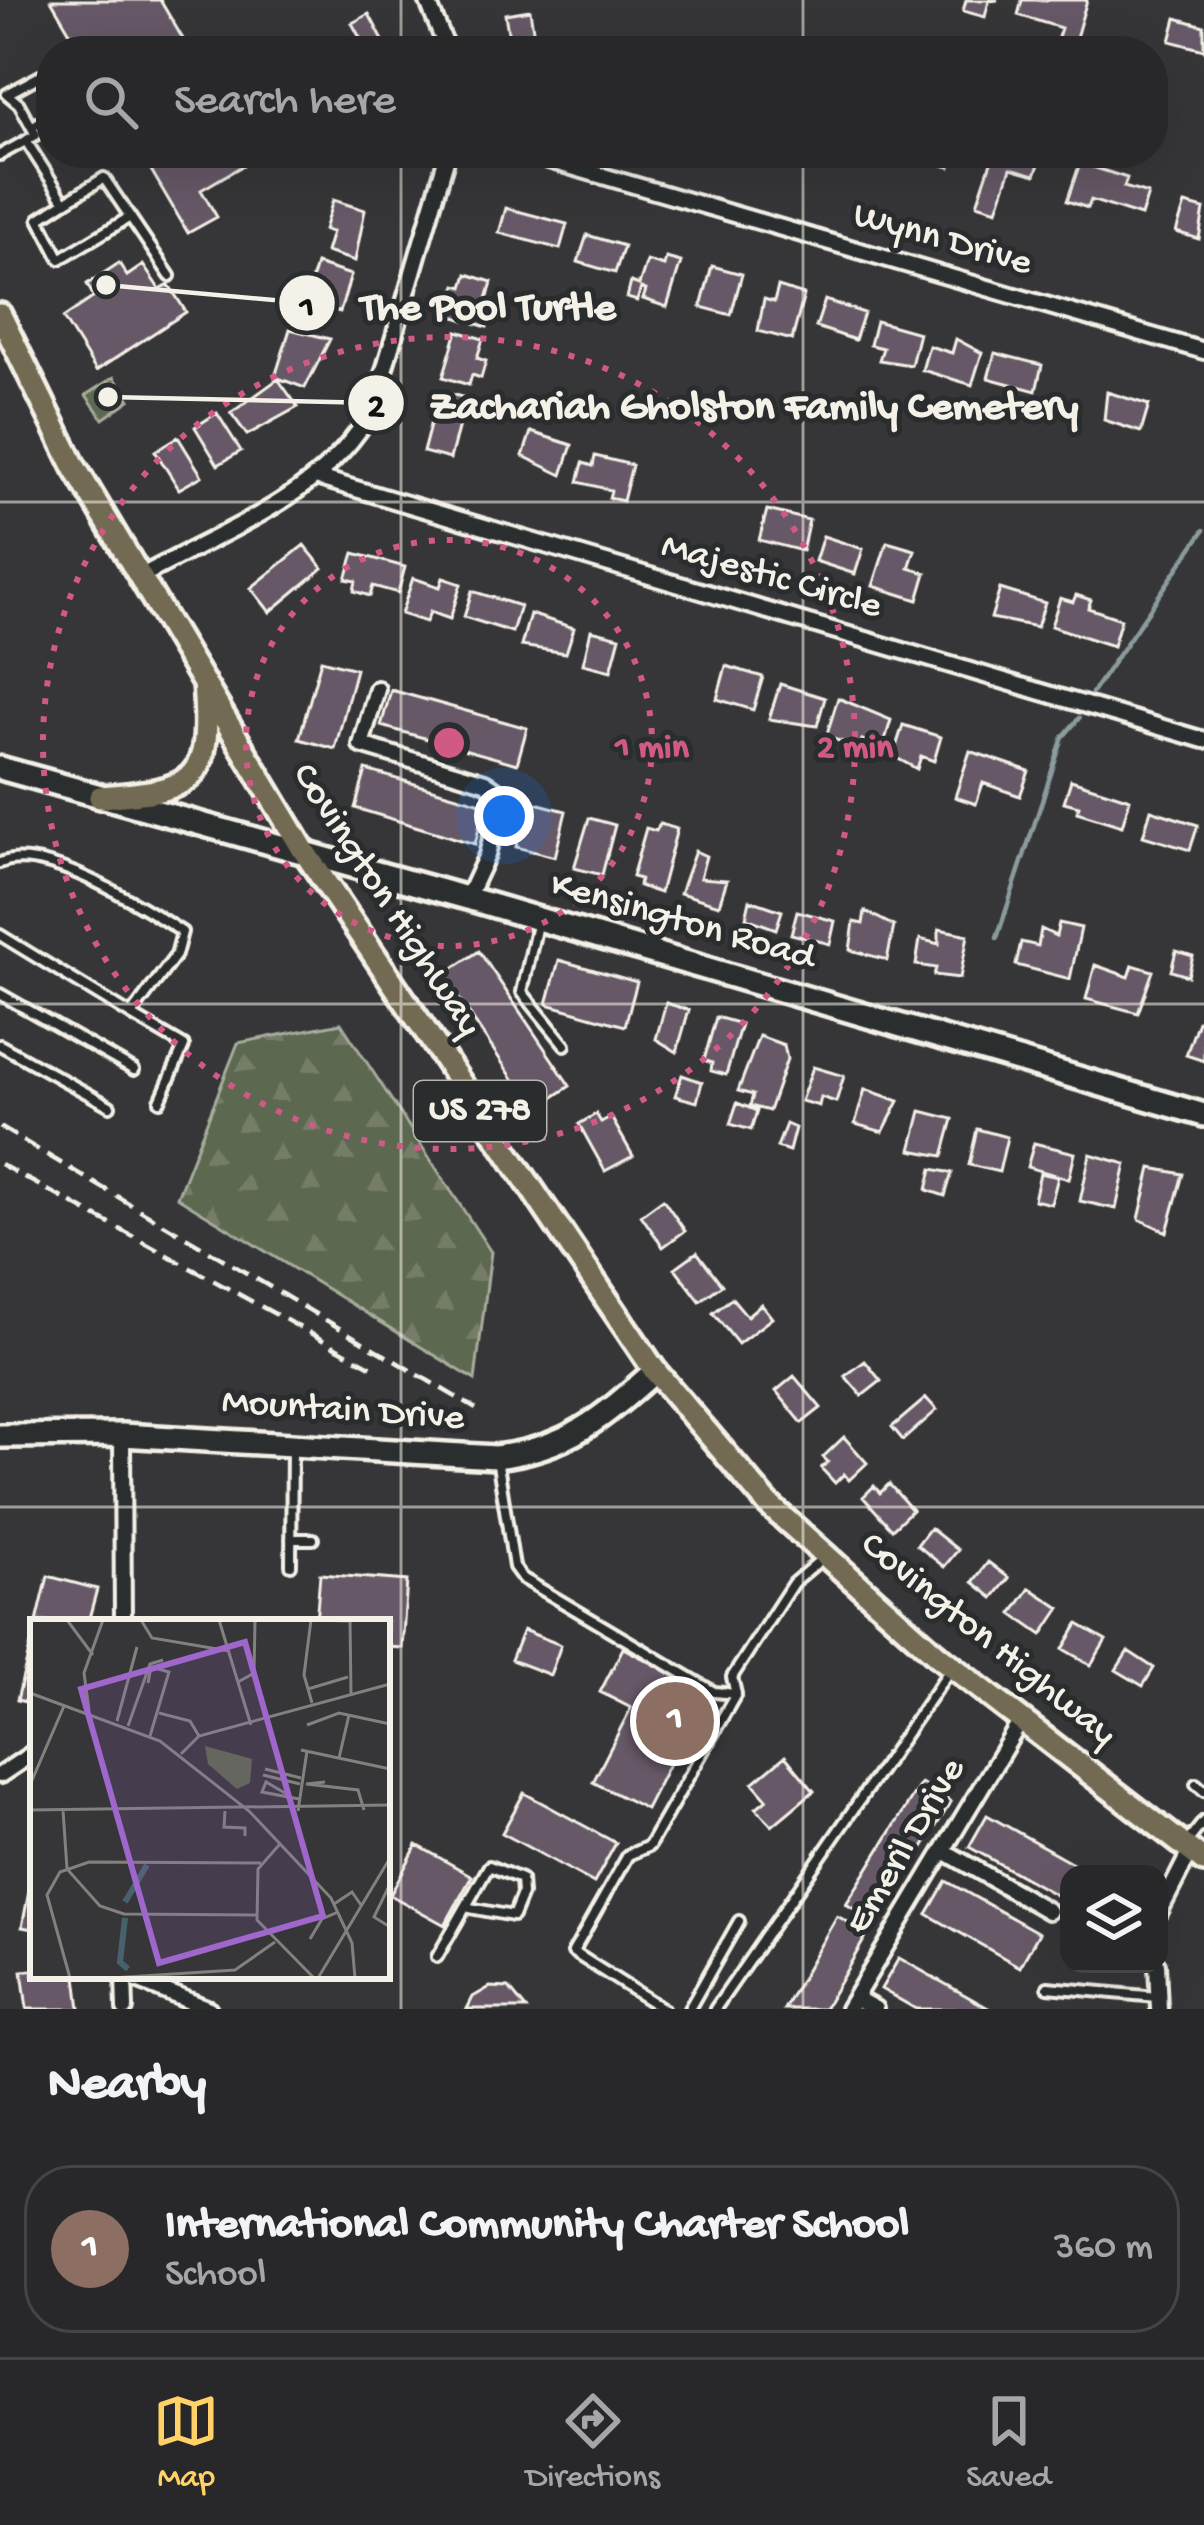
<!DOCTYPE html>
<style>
body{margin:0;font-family:"Gochi Hand",sans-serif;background:#343437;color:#f1f3f6}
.controls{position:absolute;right:36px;bottom:36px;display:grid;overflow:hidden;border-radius:24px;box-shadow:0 12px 48px #0002}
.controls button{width:108px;height:108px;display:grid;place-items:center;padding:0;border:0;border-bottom:3px solid #444447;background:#28282b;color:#f1f3f6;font:60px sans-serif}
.you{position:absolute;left:504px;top:816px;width:42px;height:42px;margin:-30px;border:9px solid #fff;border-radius:50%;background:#1a73e8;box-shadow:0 0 0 18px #1a73e833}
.badge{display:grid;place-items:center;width:78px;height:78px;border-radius:50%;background:#ffd166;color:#fff;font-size:39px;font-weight:700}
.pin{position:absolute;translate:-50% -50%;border:6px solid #fff;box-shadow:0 3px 12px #0006}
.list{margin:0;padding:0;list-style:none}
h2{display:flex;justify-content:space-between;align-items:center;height:156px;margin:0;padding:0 48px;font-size:51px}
h2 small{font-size:39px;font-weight:400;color:#a5a6a9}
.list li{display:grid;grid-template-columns:78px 1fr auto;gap:36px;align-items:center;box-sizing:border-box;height:168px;margin:0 24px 24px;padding:0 24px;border:3px solid #444447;border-radius:48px}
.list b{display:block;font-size:45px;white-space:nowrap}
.list p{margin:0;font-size:39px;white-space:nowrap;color:#a5a6a9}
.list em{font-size:39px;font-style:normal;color:#a5a6a9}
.icon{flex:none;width:66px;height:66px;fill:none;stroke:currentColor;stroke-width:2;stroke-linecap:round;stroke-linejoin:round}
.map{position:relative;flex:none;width:1204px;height:2009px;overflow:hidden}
.search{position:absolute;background:#28282b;box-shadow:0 12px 48px #0002;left:36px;right:36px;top:36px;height:132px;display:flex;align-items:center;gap:30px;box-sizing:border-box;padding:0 42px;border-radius:48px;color:#a5a6a9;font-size:45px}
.sheet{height:348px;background:#28282b}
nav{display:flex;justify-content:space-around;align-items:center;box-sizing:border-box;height:168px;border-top:3px solid #444447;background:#28282b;font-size:33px;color:#a5a6a9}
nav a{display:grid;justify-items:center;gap:6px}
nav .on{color:#ffd166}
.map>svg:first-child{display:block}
.forest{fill:url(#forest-firs);stroke:#a8ac9c;stroke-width:3}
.cemetery{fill:url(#cemetery-stones);stroke:#a8ac9c;stroke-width:3}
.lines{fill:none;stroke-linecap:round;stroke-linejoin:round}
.stream{stroke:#8c9b9e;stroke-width:4.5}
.building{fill:#665866;stroke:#f4f1e8;stroke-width:3}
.lane-casing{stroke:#f4f1e8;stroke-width:16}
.street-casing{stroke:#f4f1e8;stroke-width:22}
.secondary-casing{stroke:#f4f1e8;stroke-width:30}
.primary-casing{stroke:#f4f1e8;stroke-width:30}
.lane{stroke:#2a2d2e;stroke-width:8}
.street{stroke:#2a2d2e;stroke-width:14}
.secondary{stroke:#2a2d2e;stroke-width:21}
.primary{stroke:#736b52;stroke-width:21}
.rail{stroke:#f4f1e8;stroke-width:4.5;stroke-dasharray:18 9;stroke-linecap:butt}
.grid{fill:none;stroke:#f4f1e8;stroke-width:3;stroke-opacity:0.55}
.ring{fill:none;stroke:#d15985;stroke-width:6;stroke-dasharray:6 12}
.labels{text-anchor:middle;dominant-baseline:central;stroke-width:10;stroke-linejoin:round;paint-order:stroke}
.shield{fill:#2a2d2e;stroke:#b7b6b0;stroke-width:3}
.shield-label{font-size:36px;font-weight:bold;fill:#f4f1e8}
.street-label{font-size:39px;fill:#f4f1e8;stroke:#2a2d2e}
.inset-river{fill:none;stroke:#47626c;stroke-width:6}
.inset-road{fill:none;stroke:#82817f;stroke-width:3}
.view{fill:#9f67cb;fill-opacity:0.15;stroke:#9f67cb;stroke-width:6}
.inset-edge{fill:none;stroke:#f4f1e8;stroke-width:6}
.centre{fill:#d15985;stroke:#2a2d2e;stroke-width:6}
.ring-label{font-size:36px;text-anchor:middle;font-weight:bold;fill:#d15985;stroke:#2a2d2e;stroke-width:10;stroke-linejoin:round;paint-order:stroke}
.leader{fill:none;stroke:#f4f1e8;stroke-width:4.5}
.callout-dot{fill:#f4f1e8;stroke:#2a2d2e;stroke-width:4.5}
.mark-label{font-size:36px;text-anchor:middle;font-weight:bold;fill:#111}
.callout-label{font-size:42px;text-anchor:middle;font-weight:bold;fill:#f4f1e8;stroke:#2a2d2e;stroke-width:10;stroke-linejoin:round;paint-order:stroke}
</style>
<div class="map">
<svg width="1204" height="2009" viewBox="0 0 1204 2009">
<defs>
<pattern id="forest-firs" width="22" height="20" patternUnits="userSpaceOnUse" patternTransform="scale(3)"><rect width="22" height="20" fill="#5c674f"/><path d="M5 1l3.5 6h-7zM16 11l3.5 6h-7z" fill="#747d68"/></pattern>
<pattern id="cemetery-stones" width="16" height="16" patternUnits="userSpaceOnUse" patternTransform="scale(3)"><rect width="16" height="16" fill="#5c674f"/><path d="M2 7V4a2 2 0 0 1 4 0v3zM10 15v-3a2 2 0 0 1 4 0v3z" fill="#747d68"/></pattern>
</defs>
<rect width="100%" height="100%" fill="#363639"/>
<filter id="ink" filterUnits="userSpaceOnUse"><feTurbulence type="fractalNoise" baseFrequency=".00833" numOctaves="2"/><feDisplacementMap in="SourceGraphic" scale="24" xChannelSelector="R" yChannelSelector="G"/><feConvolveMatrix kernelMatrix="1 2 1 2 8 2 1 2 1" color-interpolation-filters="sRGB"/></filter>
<g filter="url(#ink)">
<path class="forest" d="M 341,1023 L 491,1252 L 475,1380 L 177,1197 L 238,1043 Z"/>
<path class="cemetery" d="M 114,377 L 130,400 L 103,419 L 86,395 Z"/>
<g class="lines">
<path class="stream" d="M 1092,693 L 1204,530
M 997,938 L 1063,737 L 1079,718"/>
</g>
<path class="building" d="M 51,0 L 160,0 L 190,51 L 81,51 Z
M 966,0 L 998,0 L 989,1 L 985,17 L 963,11 Z
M 1022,0 L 1087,0 L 1073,48 L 1056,43 L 1061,28 L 1018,15 Z
M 530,10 L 535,43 L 548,40 L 550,51 L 511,51 L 505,14 Z
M 369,14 L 387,48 L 382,51 L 367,51 L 352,23 Z
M 1176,18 L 1204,26 L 1204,50 L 1170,41 Z
M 605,38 L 649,50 L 649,51 L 602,51 Z
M 141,153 L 250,153 L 254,159 L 201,190 L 217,217 L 188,233 Z
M 893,153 L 953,153 L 950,167 Z
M 994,153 L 1043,154 L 1035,175 L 1011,168 L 997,210 L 977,204 Z
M 1080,163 L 1127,178 L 1124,187 L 1148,194 L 1141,216 L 1091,200 L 1088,208 L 1067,201 Z
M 333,200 L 365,210 L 355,261 L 326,252 L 332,232 L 324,230 Z
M 1185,204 L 1204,209 L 1199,239 L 1176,232 Z
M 506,208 L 567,224 L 560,249 L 499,233 Z
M 587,235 L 624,246 L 615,273 L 578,262 Z
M 666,258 L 681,262 L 667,307 L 643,299 L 646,290 L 641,288 L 637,301 L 627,298 L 631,282 L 639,285 L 647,261 L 664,266 Z
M 119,263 L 127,276 L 143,265 L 160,290 L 169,285 L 186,312 L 96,371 L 63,318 L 94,297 L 87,284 Z
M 316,264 L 351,275 L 340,312 L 319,306 L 315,321 L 289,313 L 297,284 L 309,288 Z
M 712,266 L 742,274 L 731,315 L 701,307 Z
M 467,274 L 492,282 L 485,306 L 493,308 L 487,327 L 446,314 L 456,285 L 463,287 Z
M 778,287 L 804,295 L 792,340 L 758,331 L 764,299 L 774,302 Z
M 825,300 L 864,313 L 855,340 L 816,327 Z
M 876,321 L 919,333 L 911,365 L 879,360 L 883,348 L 870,345 Z
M 290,329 L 330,339 L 305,388 L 275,377 Z
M 457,331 L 483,339 L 477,358 L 486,361 L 481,378 L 472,375 L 469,385 L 443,377 Z
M 956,339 L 982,353 L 972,385 L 922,370 L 929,346 L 952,353 Z
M 995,353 L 1042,365 L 1036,391 L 988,378 Z
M 278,379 L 298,407 L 247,435 L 231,413 Z
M 439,391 L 466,398 L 450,459 L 423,452 Z
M 1107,392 L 1149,405 L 1141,432 L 1104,420 Z
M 217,413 L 241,451 L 218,465 L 195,427 Z
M 531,432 L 572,445 L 562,475 L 523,456 Z
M 178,437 L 202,476 L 179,489 L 155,451 Z
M 595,456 L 632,465 L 623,501 L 609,498 L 611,490 L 578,482 L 583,463 L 593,466 Z
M 767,510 L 809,520 L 802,551 L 759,540 Z
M 823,536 L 863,549 L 855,574 L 815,561 Z
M 887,542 L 915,550 L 909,568 L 926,573 L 918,600 L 873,586 Z
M 304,545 L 323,568 L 270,612 L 251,588 Z
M 354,553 L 405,567 L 398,593 L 373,586 L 370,596 L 354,591 L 356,581 L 346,579 Z
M 413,578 L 440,587 L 443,578 L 461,584 L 450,619 L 430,612 L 426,622 L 401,614 Z
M 1000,589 L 1045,603 L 1037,627 L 991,618 Z
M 472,591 L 520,606 L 512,632 L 464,617 Z
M 1076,595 L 1091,600 L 1088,608 L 1121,619 L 1113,646 L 1051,626 L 1060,598 L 1073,602 Z
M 530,614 L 574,628 L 566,653 L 521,646 Z
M 591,630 L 620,637 L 611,671 L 583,664 Z
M 321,660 L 356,669 L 335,749 L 299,739 Z
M 726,666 L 763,677 L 753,710 L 717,699 Z
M 780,684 L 825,698 L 817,726 L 769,719 Z
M 391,690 L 527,728 L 517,764 L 381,726 Z
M 838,698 L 891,720 L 883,747 L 862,740 L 860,747 L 826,737 Z
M 903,725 L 941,737 L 934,761 L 921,756 L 917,769 L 893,756 Z
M 970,751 L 1029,771 L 1020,796 L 983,783 L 976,804 L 955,797 Z
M 366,770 L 485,804 L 475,844 L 355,808 Z
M 1071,780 L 1130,799 L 1122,826 L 1077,812 L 1079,806 L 1064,802 Z
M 528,801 L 566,811 L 555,857 L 516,847 Z
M 1151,810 L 1198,825 L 1190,850 L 1143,836 Z
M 589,818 L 615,825 L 602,875 L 574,868 Z
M 660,824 L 677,829 L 660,893 L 639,886 L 640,879 L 632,877 L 646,828 L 656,831 Z
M 695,851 L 706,856 L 700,878 L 727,880 L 719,905 L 680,893 Z
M 750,900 L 782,911 L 776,929 L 746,918 Z
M 797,911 L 835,921 L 830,944 L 791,934 Z
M 865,911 L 894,926 L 887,960 L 850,950 L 854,922 L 863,924 Z
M 1059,923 L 1081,928 L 1070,979 L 1016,965 L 1021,942 L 1038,946 L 1041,929 L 1056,936 Z
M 939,929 L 968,935 L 960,978 L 934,975 L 936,968 L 916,965 L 920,939 L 939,944 Z
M 479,951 L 570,1086 L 534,1110 L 443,975 Z
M 1176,951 L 1193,956 L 1188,976 L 1171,971 Z
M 559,960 L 637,982 L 625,1026 L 547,1004 Z
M 1095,965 L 1129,977 L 1133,965 L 1153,971 L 1138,1013 L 1086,999 Z
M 666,1003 L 689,1010 L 677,1052 L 656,1039 Z
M 716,1017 L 741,1024 L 726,1075 L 711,1071 L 712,1063 L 704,1060 Z
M 1198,1021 L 1204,1023 L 1204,1061 L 1186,1055 Z
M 759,1036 L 784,1045 L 787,1059 L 769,1111 L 750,1106 L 753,1095 L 738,1091 Z
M 813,1067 L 844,1076 L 836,1102 L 821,1097 L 819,1106 L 801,1101 Z
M 682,1075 L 702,1082 L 697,1102 L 675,1096 Z
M 865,1089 L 899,1101 L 883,1132 L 855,1124 Z
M 737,1103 L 757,1111 L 751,1130 L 730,1124 Z
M 921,1111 L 953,1119 L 943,1156 L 911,1150 Z
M 596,1114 L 601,1122 L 611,1117 L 633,1156 L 605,1171 L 579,1124 Z
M 786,1124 L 795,1128 L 789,1151 L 777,1147 Z
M 977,1129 L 1007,1137 L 999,1172 L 969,1165 Z
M 1034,1143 L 1075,1153 L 1069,1179 L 1027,1167 Z
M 1090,1154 L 1126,1164 L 1116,1209 L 1080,1201 Z
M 1151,1168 L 1183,1174 L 1167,1232 L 1139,1219 Z
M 932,1169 L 952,1173 L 945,1196 L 927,1190 Z
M 1040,1173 L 1058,1177 L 1051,1204 L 1034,1200 Z
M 663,1199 L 685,1231 L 663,1247 L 641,1215 Z
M 697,1252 L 722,1285 L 700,1301 L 675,1268 Z
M 732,1298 L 747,1316 L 761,1304 L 772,1318 L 738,1344 L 713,1313 Z
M 865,1361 L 881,1381 L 862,1396 L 845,1376 Z
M 794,1376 L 821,1408 L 802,1423 L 776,1391 Z
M 926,1398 L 937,1410 L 903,1440 L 892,1427 Z
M 844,1437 L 867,1463 L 849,1480 L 844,1474 L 835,1483 L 821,1468 L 828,1462 L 823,1457 Z
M 889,1484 L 912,1510 L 892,1529 L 863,1497 L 874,1486 L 880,1493 Z
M 930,1528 L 958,1550 L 944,1567 L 917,1545 Z
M 988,1562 L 1009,1578 L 993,1598 L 973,1582 Z
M 320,1574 L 407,1581 L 402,1648 L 387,1647 L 387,1622 L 316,1622 Z
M 48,1576 L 97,1589 L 88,1622 L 37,1622 Z
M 1030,1588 L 1060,1608 L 1042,1635 L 1012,1614 Z
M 1078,1624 L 1106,1640 L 1091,1665 L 1063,1649 Z
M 523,1630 L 561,1645 L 550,1675 L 511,1660 Z
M 33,1636 L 33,1704 L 17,1700 Z
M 623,1648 L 706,1691 L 646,1809 L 593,1782 L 631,1708 L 600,1692 Z
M 1128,1651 L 1154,1668 L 1143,1686 L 1116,1670 Z
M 785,1756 L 814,1791 L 772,1826 L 756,1808 L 767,1799 L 753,1783 Z
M 921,1783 L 951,1802 L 876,1923 L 846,1904 Z
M 524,1793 L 616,1843 L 594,1883 L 502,1833 Z
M 987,1815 L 1080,1867 L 1069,1874 L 1063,1899 L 969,1847 Z
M 417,1845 L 472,1876 L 445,1925 L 390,1895 Z
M 33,1871 L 33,1929 L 22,1927 Z
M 946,1881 L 1039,1933 L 1020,1967 L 927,1914 Z
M 837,1916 L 868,1933 L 824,2009 L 784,2009 Z
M 899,1958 L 990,2009 L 916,2009 L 881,1989 Z
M 33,1970 L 33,1976 L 76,1976 L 80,2009 L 27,2009 L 22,1971 Z
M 490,1987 L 509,1988 L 526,2009 L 467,2009 L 473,1997 Z"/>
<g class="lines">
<g class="lane-casing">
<path id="lane" d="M 32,127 L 51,114
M 26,141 L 65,202 L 104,178 L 170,276
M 0,155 L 36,135 L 19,104 L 7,94 L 51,70
M 65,202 L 39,219 L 60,259 L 130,217
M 0,863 C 45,844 144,907 182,932 L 176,955 L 131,1015 L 0,935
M 538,920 L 522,992 L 565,1045
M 0,994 L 134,1070
M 131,1015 L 184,1046 L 160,1101
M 0,1045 L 110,1106
M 497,1458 L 514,1567 L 522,1578 L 714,1692 L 736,1694
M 291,1539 L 313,1539
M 291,1565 L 292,1447
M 1196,1784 L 1204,1791
M 1184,1846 L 1204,1821
M 437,1957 L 489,1866 L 521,1879 L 522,1894 L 513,1916 L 470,1908
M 1048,1987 L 1157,1997
M 663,2009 L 573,1952 L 628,1855 L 649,1846 L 736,1694 L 732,1677 L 793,1583 L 825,1556
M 689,2009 L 739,1921
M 715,2009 L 949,1671"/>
</g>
<g class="street-casing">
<path id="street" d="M 427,0 L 448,51
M 524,153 L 1204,351
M 319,478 L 1204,740
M 140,577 C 224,530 326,496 373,408 L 448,153
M 377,689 L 361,745 L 485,782 L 502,794 L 487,855 L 467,898
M 122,1435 L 123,1622
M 0,1775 L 33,1753
M 944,1851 L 1048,1911
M 1159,1913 L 1190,1852
M 1157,1964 L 1159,2009
M 124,1976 L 125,2009
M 127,1976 L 209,2009
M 855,1998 L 875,2009
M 848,2009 L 1022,1719"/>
</g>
<g class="secondary-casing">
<path id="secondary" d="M 0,768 L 467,898 L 1204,1115
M 0,1436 L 122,1435 L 496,1457 C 569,1448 602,1418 655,1371"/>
</g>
<g class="primary-casing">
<path id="primary" d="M 0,315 L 74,466 L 304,851 L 655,1371 L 768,1504 L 937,1655 L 1204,1861
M 100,797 C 197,790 212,783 204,683"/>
</g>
<use href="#lane" class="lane"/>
<use href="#street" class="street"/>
<use href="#secondary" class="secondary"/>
<use href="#primary" class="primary"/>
<path class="rail" d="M 0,1127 L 476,1409
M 0,1164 L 374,1368"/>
</g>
</g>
<path class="grid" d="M 401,0 L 401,51M 803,0 L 803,51M 401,153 L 401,2009M 803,153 L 803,2009M 0,502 L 1204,502M 0,1004 L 1204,1004M 0,1507 L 1204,1507"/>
<g class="ring">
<circle cx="449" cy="743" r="203"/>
<circle cx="449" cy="743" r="406"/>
</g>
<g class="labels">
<rect class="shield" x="414" y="1081" width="132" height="60" rx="9"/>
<g class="shield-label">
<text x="480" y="1111">US 278</text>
</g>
<g class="street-label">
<text transform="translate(942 241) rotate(16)">Wynn Drive</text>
<text transform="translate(771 578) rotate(16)">Majestic Circle</text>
<text transform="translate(385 901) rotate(57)">Covington Highway</text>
<text transform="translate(682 923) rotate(16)">Kensington Road</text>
<text transform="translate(343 1412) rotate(4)">Mountain Drive</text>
<text transform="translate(987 1641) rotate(39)">Covington Highway</text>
<text transform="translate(907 1847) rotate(-59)">Emeril Drive</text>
</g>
</g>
<g transform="translate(30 1619)">
<rect width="360" height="360" fill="#363639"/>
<path d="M 175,127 L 222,140 L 220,164 L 207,170 L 178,145 Z" fill="#5c674f"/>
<path class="inset-river" d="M 95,283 L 117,246M 95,299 L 90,343 L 98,350"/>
<path class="inset-road" d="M 37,1 L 63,36M 111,1 L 122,19 L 199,32M 189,1 L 221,106M 281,1 L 274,56 L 282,84M 283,1 L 319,2M 320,1 L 321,76M 208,63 L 224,54 L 225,1M 118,64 L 121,48 L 139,53 L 120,117M 278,70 L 318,58M 0,74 L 130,122 L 219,192 L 301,279 L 322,324 L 325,359M 59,91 L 54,54 L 73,1M 129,94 L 160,102 L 169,117M 87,102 L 107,28M 277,106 L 309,94 L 360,105M 98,107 L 120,45 L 133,41M 271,131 L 360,150M 151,135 L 169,117 L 360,65M 309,139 L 319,96M 235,150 L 271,159M 233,156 L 270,165M 295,163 L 276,165 L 328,171 L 334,191M 0,166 L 34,87M 260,177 L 236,163 L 232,173 L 269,180M 0,191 L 360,186M 33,191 L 37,250 L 70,287 L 94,295 L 226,296M 195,192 L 194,208 L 215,209 L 215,217M 268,192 L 277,132M 249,226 L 228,250 L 227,301 L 284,359M 360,265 L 344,298 L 360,308M 304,285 L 322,273 L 331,286M 280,320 L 292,300 L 308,293M 40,359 L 17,276 L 30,253 L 59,243 L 231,244M 81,359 L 205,351 L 245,323M 288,359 L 360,239"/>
<path class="view" d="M 215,23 L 293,297 L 129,344 L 51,70 Z"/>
<rect width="360" height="360" class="inset-edge"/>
</g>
<circle cx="449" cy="743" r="18" class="centre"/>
<g class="ring-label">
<text x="652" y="756">1 min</text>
<text x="855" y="756">2 min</text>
</g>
<path class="leader" d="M106 285L307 303M108 397L376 403"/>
<g class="callout-dot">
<circle cx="106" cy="285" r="12"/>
<circle cx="108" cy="397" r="12"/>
<circle cx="307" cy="303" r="30"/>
<circle cx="376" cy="403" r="30"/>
</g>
<g class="mark-label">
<text x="307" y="316">1</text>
<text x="376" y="415">2</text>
</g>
<g class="callout-label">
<text x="488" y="318">The Pool Turtle</text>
<text x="754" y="417">Zachariah Gholston Family Cemetery</text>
</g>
</svg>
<div class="controls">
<button><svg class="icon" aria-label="layers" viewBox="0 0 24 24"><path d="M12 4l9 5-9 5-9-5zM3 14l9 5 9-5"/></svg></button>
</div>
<div class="you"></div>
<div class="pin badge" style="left:675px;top:1721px;background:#8d6e63">1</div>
<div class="search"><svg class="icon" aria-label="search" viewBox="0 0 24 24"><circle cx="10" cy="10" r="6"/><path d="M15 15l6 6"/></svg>Search here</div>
</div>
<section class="sheet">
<h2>Nearby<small></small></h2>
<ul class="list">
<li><span class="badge" style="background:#8d6e63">1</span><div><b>International Community Charter School</b><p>School</p></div><em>360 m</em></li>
</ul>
</section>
<nav>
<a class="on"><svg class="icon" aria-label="map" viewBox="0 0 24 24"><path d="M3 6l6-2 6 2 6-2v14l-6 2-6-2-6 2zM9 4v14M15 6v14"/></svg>Map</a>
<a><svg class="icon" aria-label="directions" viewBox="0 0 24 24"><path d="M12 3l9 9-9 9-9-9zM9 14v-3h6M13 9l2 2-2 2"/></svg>Directions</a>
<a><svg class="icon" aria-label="saved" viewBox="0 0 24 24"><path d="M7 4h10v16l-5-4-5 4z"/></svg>Saved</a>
</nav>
